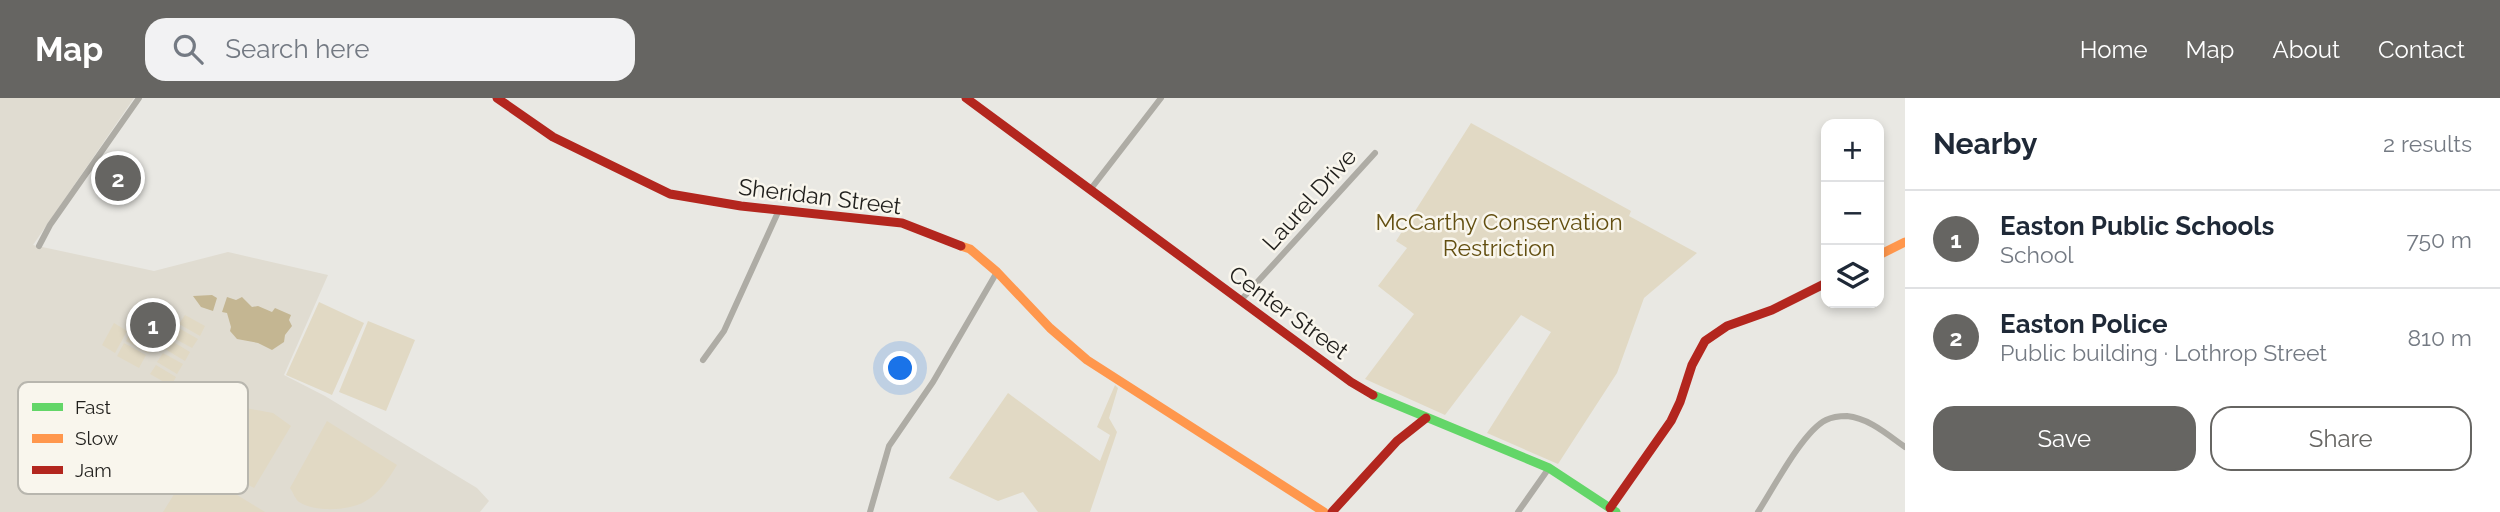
<!DOCTYPE html>
<meta charset="utf-8">
<style>
body{margin:0;font-family:Raleway,sans-serif;background:#f2f2f3;color:#1f2937}
.controls{position:absolute;right:21px;top:21px;display:grid;overflow:hidden;border-radius:14px;box-shadow:0 4px 10px #0003}
.controls button{width:63px;height:63px;display:grid;place-items:center;padding:0;border:0;border-bottom:2px solid #e0e1e3;background:#fff;color:#1f2937;font:35px sans-serif}
.you{position:absolute;left:901px;top:271px;width:24px;height:24px;margin:-18px;border:5px solid #fff;border-radius:50%;background:#1a73e8;box-shadow:0 0 0 10px #1a73e833}
.badge{display:grid;place-items:center;width:46px;height:46px;border-radius:50%;background:#666562;color:#fff;font-size:23px;font-weight:700}
.pin{position:absolute;translate:-50% -50%;border:4px solid #fff;box-shadow:0 2px 7px #0006}
.list{margin:0;padding:0;list-style:none}
h2{display:flex;justify-content:space-between;align-items:center;height:91px;margin:0;padding:0 28px;font-size:30px}
h2 small{font-size:23px;font-weight:400;color:#747a83}
.list li{display:grid;grid-template-columns:46px 1fr auto;gap:21px;align-items:center;box-sizing:border-box;height:98px;padding:0 28px;border-top:2px solid #e0e1e3}
.list b{display:block;font-size:26px;white-space:nowrap}
.list p{margin:0;font-size:23px;white-space:nowrap;color:#747a83}
.list em{font-size:23px;font-style:normal;color:#747a83}
.actions{display:flex;gap:14px;padding:21px 28px}
.actions a{flex:1;padding:16px 0;border:2px solid #666562;border-radius:21px;text-align:center;font-size:24px;color:#666562}
.actions .main{background:#666562;color:#fff}
.icon{flex:none;width:38px;height:38px;fill:none;stroke:currentColor;stroke-width:2;stroke-linecap:round;stroke-linejoin:round}
.map{position:relative;flex:none;width:1905px;height:414px;overflow:hidden}
header{display:flex;align-items:center;gap:42px;box-sizing:border-box;height:98px;padding:0 35px;background:#666562;color:#fff}
header strong{font-size:33px}
nav{display:flex;gap:38px;margin-inline-start:auto;font-size:24px}
.search{width:490px;height:63px;background:#f2f2f3;display:flex;align-items:center;gap:18px;box-sizing:border-box;padding:0 24px;border-radius:21px;color:#747a83;font-size:26px}
main{display:flex}
aside{flex:1;background:#fff}
.map>svg:first-child{display:block}
.built{fill:#e0dcd1}
.green{fill:#e1d9c4}
.water{fill:#c4b692}
.lines{fill:none;stroke-linecap:round;stroke-linejoin:round}
.street{stroke:#aeaca5;stroke-width:6}
.fast{stroke:#63d668;stroke-width:9}
.slow{stroke:#ff974d;stroke-width:9}
.jam{stroke:#b3261e;stroke-width:9}
.labels{text-anchor:middle;dominant-baseline:central;stroke-width:5;stroke-linejoin:round;paint-order:stroke}
.street-label{font-size:23px;fill:#201f1c;stroke:#f9f6ed}
.park-label{font-size:23px;fill:#634f11;stroke:#f9f6ed}
.key{fill:#f9f6ed;stroke:#b8b6ae;stroke-width:2}
.key-label{font-size:19px;fill:#201f1c}
</style>
<header>
<strong>Map</strong>
<div class="search"><svg class="icon" aria-label="search" viewBox="0 0 24 24"><circle cx="10" cy="10" r="6"/><path d="M15 15l6 6"/></svg>Search here</div>
<nav><a>Home</a><a>Map</a><a>About</a><a>Contact</a></nav>
</header>
<main>
<div class="map">
<svg width="1905" height="414" viewBox="0 0 1905 414">
<rect width="100%" height="100%" fill="#e9e8e3"/>
<path class="built" d="M 0,0 L 134,0 L 33,147 L 154,173 L 228,154 L 328,177 L 284,277 L 325,298 L 477,390 L 489,403 L 480,414 L 0,414 Z"/>
<path class="green" d="M 1471,25 L 1631,113 L 1629,118 L 1697,155 L 1644,200 L 1617,275 L 1558,366 L 1487,335 L 1551,234 L 1521,217 L 1445,317 L 1365,281 L 1414,216 L 1378,188 L 1407,150 L 1396,143 Z
M 319,204 L 364,225 L 332,297 L 286,277 Z
M 185,217 L 205,228 L 200,238 L 179,226 Z
M 368,223 L 415,242 L 386,313 L 339,294 Z
M 114,225 L 127,233 L 115,255 L 102,247 Z
M 177,229 L 198,241 L 192,250 L 172,239 Z
M 133,230 L 155,242 L 148,255 L 126,243 Z
M 170,242 L 190,254 L 185,263 L 165,251 Z
M 124,245 L 146,257 L 139,270 L 117,258 Z
M 163,255 L 183,266 L 177,276 L 157,264 Z
M 156,267 L 176,279 L 171,288 L 150,276 Z
M 1115,287 L 1118,290 L 1109,320 L 1117,334 L 1090,414 L 1038,414 L 1023,394 L 998,403 L 949,380 L 1008,295 L 1100,363 L 1110,337 L 1097,329 Z
M 240,309 L 273,315 L 291,328 L 254,390 L 186,353 L 206,327 Z
M 327,323 L 397,367 C 389,380 379,396 364,404 C 348,413 315,414 299,404 C 295,401 293,394 290,390 Z
M 191,369 L 265,414 L 163,414 Z"/>
<path class="water" d="M 212,197 L 217,200 L 213,213 L 201,209 L 193,198 Z
M 227,199 L 236,202 L 242,199 L 252,209 L 258,208 L 272,214 L 275,210 L 291,217 L 289,222 L 292,228 L 285,237 L 284,244 L 272,252 L 258,245 L 237,241 L 230,233 L 231,229 L 227,215 L 222,214 Z"/>
<g class="lines">
<path class="street" d="M 1090,92 L 1161,0
M 39,148 L 50,127 L 139,0
M 1241,202 L 1375,55
M 703,262 L 724,233 L 779,112
M 870,414 L 889,348 L 933,284 L 997,174
M 1518,414 L 1549,370
M 1758,414 C 1773,391 1803,333 1826,322 C 1832,319 1841,318 1847,318 C 1869,320 1888,337 1905,349"/>
<path class="fast" d="M 1373,297 L 1549,370 L 1616,414"/>
<path class="slow" d="M 961,148 L 970,151 L 997,174 L 1050,230 L 1087,262 L 1324,414
M 1879,157 L 1905,144"/>
<path class="jam" d="M 497,0 L 553,39 L 670,96 L 741,108 L 902,125 L 961,148
M 966,0 L 1351,284 L 1373,297
M 1610,410 L 1671,323 L 1680,304 L 1692,267 L 1705,243 L 1727,228 L 1772,212 L 1826,185
M 1332,414 L 1397,343 L 1426,320"/>
</g>
<g class="labels">
<g class="street-label">
<text transform="translate(820 98) rotate(7)">Sheridan Street</text>
<text transform="translate(1309 101) rotate(-48)">Laurel Drive</text>
<text transform="translate(1289 214) rotate(36)">Center Street</text>
</g>
<g class="park-label">
<text x="1499" y="123">McCarthy Conservation<tspan x="1499" dy="26">Restriction</tspan></text>
</g>
</g>
<rect x="18" y="284" width="230" height="112" rx="10" class="key"/>
<rect x="32" y="305" width="31" height="8" fill="#63d668"/>
<rect x="32" y="336" width="31" height="9" fill="#ff974d"/>
<rect x="32" y="368" width="31" height="8" fill="#b3261e"/>
<g class="key-label">
<text x="75" y="316">Fast</text>
<text x="75" y="347">Slow</text>
<text x="75" y="379">Jam</text>
</g>
</svg>
<div class="controls">
<button>+</button>
<button>−</button>
<button><svg class="icon" aria-label="layers" viewBox="0 0 24 24"><path d="M12 4l9 5-9 5-9-5zM3 14l9 5 9-5"/></svg></button>
</div>
<div class="you"></div>
<div class="pin badge" style="left:153px;top:227px">1</div>
<div class="pin badge" style="left:118px;top:80px">2</div>
</div>
<aside>
<h2>Nearby<small>2 results</small></h2>
<ul class="list">
<li><span class="badge">1</span><div><b>Easton Public Schools</b><p>School</p></div><em>750 m</em></li>
<li><span class="badge">2</span><div><b>Easton Police</b><p>Public building · Lothrop Street</p></div><em>810 m</em></li>
</ul>
<div class="actions"><a class="main">Save</a><a>Share</a></div>
</aside>
</main>
